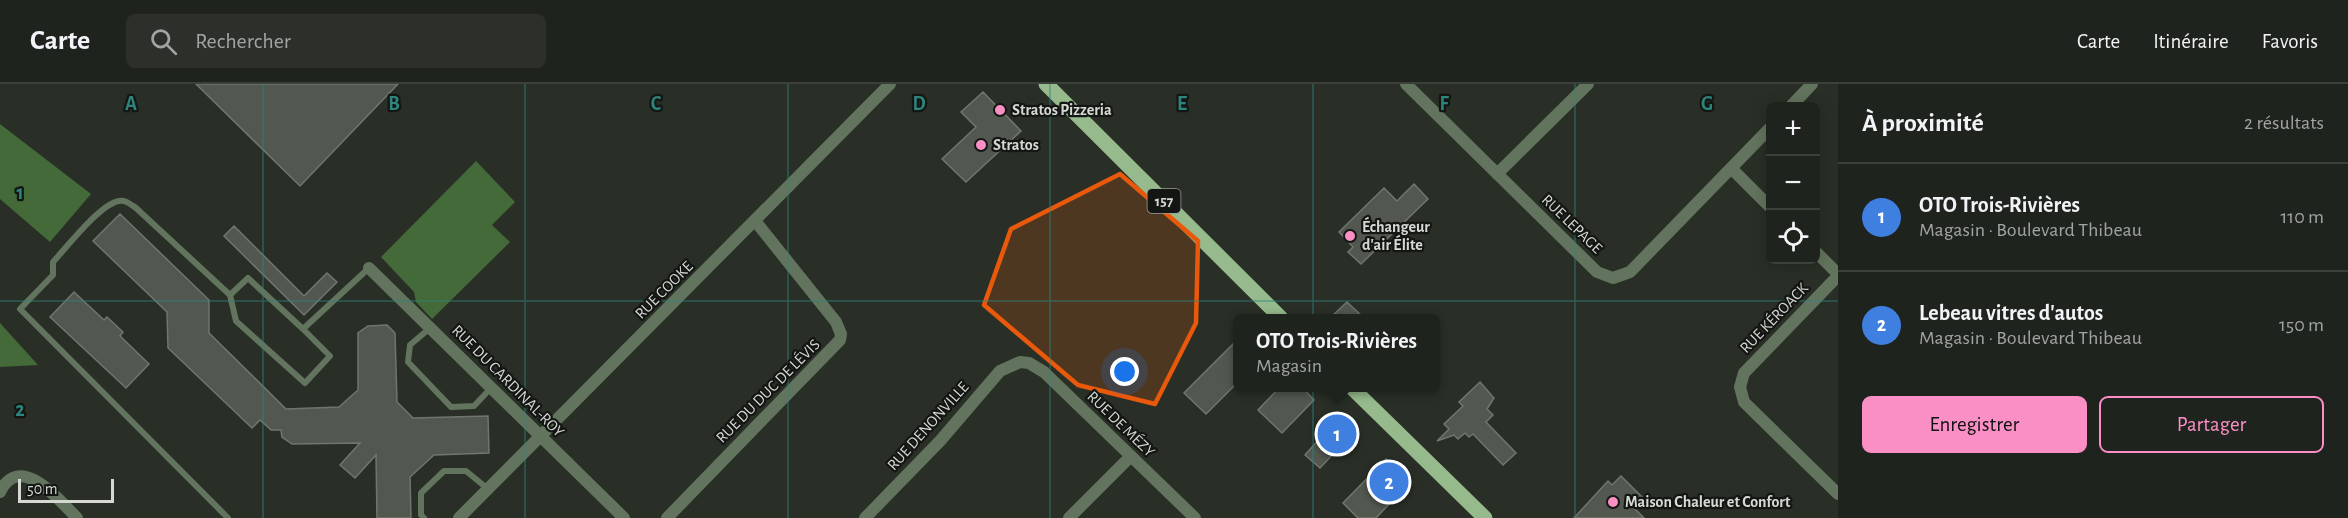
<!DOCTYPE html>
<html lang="fr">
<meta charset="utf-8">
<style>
body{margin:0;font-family:"Alegreya Sans",sans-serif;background:#2c2f2a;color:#f1f3f6}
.controls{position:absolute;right:18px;top:18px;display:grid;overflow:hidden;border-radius:9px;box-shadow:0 3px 15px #0003}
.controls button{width:54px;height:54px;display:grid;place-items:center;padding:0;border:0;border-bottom:2px solid #3c403b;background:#1f231d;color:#f1f3f6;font:30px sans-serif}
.scale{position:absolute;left:18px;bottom:15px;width:96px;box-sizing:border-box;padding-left:6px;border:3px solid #d5d8d3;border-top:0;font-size:16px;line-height:21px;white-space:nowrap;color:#d5d8d3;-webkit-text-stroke:4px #131612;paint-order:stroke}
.you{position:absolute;left:1125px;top:288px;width:21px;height:21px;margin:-15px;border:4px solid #fff;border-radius:50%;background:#1a73e8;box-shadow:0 0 0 9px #1a73e833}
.badge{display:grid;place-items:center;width:39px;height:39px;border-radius:50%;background:#fa8fc6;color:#fff;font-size:20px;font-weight:700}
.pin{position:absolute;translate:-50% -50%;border:3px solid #fff;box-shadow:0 2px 6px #0006}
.popup{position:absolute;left:1233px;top:230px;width:207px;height:78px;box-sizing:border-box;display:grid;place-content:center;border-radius:9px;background:#1f231d;filter:drop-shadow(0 2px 4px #0005);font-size:20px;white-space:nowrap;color:#a1a4a4}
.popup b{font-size:22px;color:#f1f3f6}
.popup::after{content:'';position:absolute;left:50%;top:100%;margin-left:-12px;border:12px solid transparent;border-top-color:#1f231d}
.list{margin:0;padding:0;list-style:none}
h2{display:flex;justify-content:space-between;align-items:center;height:78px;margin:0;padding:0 24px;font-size:26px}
h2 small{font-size:20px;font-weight:400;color:#a1a4a4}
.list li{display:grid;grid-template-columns:39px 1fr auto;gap:18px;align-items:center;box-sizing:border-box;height:108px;padding:0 24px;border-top:2px solid #3c403b}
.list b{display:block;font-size:22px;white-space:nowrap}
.list p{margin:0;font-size:20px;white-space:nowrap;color:#a1a4a4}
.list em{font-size:20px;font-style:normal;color:#a1a4a4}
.actions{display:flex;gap:12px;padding:18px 24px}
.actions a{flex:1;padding:14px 0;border:2px solid #fa8fc6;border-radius:9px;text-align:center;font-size:21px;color:#fa8fc6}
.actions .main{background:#fa8fc6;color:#111}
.icon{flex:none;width:33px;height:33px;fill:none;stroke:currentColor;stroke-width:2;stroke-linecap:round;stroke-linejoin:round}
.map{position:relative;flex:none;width:1838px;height:434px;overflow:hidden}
header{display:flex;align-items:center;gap:36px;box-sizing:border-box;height:84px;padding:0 30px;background:#1f231d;border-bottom:2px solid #3c403b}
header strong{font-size:28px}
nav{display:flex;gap:33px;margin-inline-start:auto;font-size:21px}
.search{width:420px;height:54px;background:#2c2f2a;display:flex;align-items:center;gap:15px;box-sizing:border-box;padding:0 21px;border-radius:9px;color:#a1a4a4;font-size:22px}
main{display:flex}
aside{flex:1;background:#1f231d}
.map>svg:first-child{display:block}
.forest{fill:#436a38}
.building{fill:#525850;stroke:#6f766d;stroke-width:1.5}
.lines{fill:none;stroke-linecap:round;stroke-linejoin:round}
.lane{stroke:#62745d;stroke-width:6}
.street{stroke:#62745d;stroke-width:12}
.primary{stroke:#96ba8c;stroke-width:15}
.marked{fill:#e8590c;fill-opacity:0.2;stroke:#e8590c;stroke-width:4.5;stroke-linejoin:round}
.grid{fill:none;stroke:#2d857d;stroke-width:1.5;stroke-opacity:0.55}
.poi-dot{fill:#fa8fc6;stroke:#131612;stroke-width:2}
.labels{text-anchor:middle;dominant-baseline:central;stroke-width:4.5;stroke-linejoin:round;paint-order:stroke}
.shield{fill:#131612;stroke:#9b9e99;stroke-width:1.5}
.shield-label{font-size:15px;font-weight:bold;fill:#d5d8d3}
.poi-label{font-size:16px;font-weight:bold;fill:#d5d8d3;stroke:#131612;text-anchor:start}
.street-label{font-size:16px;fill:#d5d8d3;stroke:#131612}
.grid-label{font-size:20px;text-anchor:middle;font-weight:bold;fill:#2d857d;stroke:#131612;stroke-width:4.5;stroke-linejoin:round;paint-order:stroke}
</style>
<header>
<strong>Carte</strong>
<div class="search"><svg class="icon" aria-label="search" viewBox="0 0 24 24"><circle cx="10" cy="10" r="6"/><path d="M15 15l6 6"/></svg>Rechercher</div>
<nav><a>Carte</a><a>Itinéraire</a><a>Favoris</a></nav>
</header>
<main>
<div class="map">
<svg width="1838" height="434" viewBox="0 0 1838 434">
<rect width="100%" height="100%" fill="#292f27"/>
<path class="forest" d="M 0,40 L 91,110 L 50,158 L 0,115 Z
M 476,77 L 515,118 L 492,141 L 510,158 L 432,235 L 416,218 L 414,208 L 381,173 Z
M 0,239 L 38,281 L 0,283 Z"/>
<path class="building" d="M 196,0 L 398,0 L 300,102 Z
M 983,8 L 1021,47 L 966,98 L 942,75 L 976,43 L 961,28 Z
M 1414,100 L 1428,115 L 1361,180 L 1348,168 L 1353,163 L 1339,148 L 1384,104 L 1397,117 Z
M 120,130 L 209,216 L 209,249 L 286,325 L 339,323 L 358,306 L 358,249 L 368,242 L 387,241 L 395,249 L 397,318 L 413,334 L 488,332 L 489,369 L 434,371 L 410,393 L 411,434 L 377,434 L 376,371 L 355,394 L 340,381 L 360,359 L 292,360 L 282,353 L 281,346 L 271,346 L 260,336 L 252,344 L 168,264 L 167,228 L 93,157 Z
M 234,142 L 304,212 L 327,189 L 337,198 L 304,231 L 224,152 Z
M 74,208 L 104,236 L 107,233 L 123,248 L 120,252 L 149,280 L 126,304 L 50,233 Z
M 1347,218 L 1364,234 L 1330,234 Z
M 1238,255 L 1238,298 L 1206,330 L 1184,309 Z
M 1480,298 L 1494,314 L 1487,325 L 1493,331 L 1486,338 L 1516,369 L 1503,381 L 1473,350 L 1469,353 L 1465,349 L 1458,355 L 1454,351 L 1437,357 L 1449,345 L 1444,340 L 1463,322 L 1459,318 Z
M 1280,303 L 1302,303 L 1314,316 L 1282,349 L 1258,326 Z
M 1320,354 L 1335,368 L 1320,384 L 1305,371 Z
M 1386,375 L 1410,398 L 1376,434 L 1358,434 L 1343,419 Z
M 1621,392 L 1642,413 L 1633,423 L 1644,434 L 1574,434 L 1608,397 L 1612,401 Z"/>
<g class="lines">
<path class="lane" d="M 430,244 L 410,261 L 408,278 L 451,323 L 474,322 L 491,304
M 303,245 L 330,272 L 305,299 L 236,237 L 230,211 L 248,194 L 303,245 L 369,184
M 228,434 L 20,225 L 53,191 L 53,178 C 67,163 100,120 119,117 C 126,116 130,120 136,124 L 230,211
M 424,434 L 421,431 L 421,409 L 444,387 L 466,387 L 488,405"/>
<path class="street" d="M 1406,0 L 1597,188 L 1613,194 L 1630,188 L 1770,44
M 1791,22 L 1812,0
M 1732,85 L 1770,123
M 1497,90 L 1588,0
M 1816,168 L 1838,190
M 369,184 L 624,434
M 1838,192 L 1744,289 L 1740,303 L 1744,318 L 1838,410
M 0,408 C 20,367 60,417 77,434
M 459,434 L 890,0
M 667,434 L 840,256 L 841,250 L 836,238 L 756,138
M 865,434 L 940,357 L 1000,287 L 1020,278 L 1029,279 L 1044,288 L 1195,434
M 1069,434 L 1131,372"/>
<path class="primary" d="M 1046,0 L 1281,234
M 1352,304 L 1485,434"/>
</g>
<path class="marked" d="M 1120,90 L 1198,157 L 1196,239 L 1155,320 L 1078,301 L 984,221 L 1011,145 Z"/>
<path class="grid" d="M 263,0 L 263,434M 525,0 L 525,434M 788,0 L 788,434M 1050,0 L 1050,434M 1313,0 L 1313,434M 1575,0 L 1575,434M 0,217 L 1838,217"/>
<g class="poi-dot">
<circle cx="1000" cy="26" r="6"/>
<circle cx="981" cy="61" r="6"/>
<circle cx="1350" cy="152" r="6"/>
<circle cx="1613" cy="418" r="6"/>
</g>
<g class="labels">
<rect class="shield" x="1147.5" y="105" width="33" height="24" rx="4.5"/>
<g class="shield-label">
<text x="1164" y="117">157</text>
</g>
<g class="poi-label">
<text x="1012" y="26">Stratos Pizzeria</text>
<text x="993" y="61">Stratos</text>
<text x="1362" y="143">Échangeur<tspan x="1362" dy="18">d'air Élite</tspan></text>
<text x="1625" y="418">Maison Chaleur et Confort</text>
</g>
<g class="street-label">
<text transform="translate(1572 140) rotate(44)">RUE LEPAGE</text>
<text transform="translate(664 206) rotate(-45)">RUE COOKE</text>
<text transform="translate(1774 234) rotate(-46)">RUE KÉROACK</text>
<text transform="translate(508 297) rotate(45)">RUE DU CARDINAL-ROY</text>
<text transform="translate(768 307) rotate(-45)">RUE DU DUC DE LÉVIS</text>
<text transform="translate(1121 340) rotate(44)">RUE DE MÉZY</text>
<text transform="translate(928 342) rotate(-48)">RUE DENONVILLE</text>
</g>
</g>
<g class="grid-label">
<text x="131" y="26">A</text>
<text x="394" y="26">B</text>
<text x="656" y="26">C</text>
<text x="919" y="26">D</text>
<text x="1182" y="26">E</text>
<text x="1444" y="26">F</text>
<text x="1707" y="26">G</text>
<text x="20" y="115">1</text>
<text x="20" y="332">2</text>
</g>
</svg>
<div class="controls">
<button>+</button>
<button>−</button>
<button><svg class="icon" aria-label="locate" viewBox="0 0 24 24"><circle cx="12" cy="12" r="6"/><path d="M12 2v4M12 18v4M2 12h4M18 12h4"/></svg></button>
</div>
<div class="scale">50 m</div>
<div class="you"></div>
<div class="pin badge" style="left:1337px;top:350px;background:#3f7fe0">1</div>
<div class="popup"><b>OTO Trois-Rivières</b>Magasin</div>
<div class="pin badge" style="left:1389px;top:398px;background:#3f7fe0">2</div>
</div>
<aside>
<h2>À proximité<small>2 résultats</small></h2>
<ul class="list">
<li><span class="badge" style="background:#3f7fe0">1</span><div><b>OTO Trois-Rivières</b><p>Magasin · Boulevard Thibeau</p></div><em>110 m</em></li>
<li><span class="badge" style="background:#3f7fe0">2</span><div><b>Lebeau vitres d'autos</b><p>Magasin · Boulevard Thibeau</p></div><em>150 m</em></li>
</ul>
<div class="actions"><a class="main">Enregistrer</a><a>Partager</a></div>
</aside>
</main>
